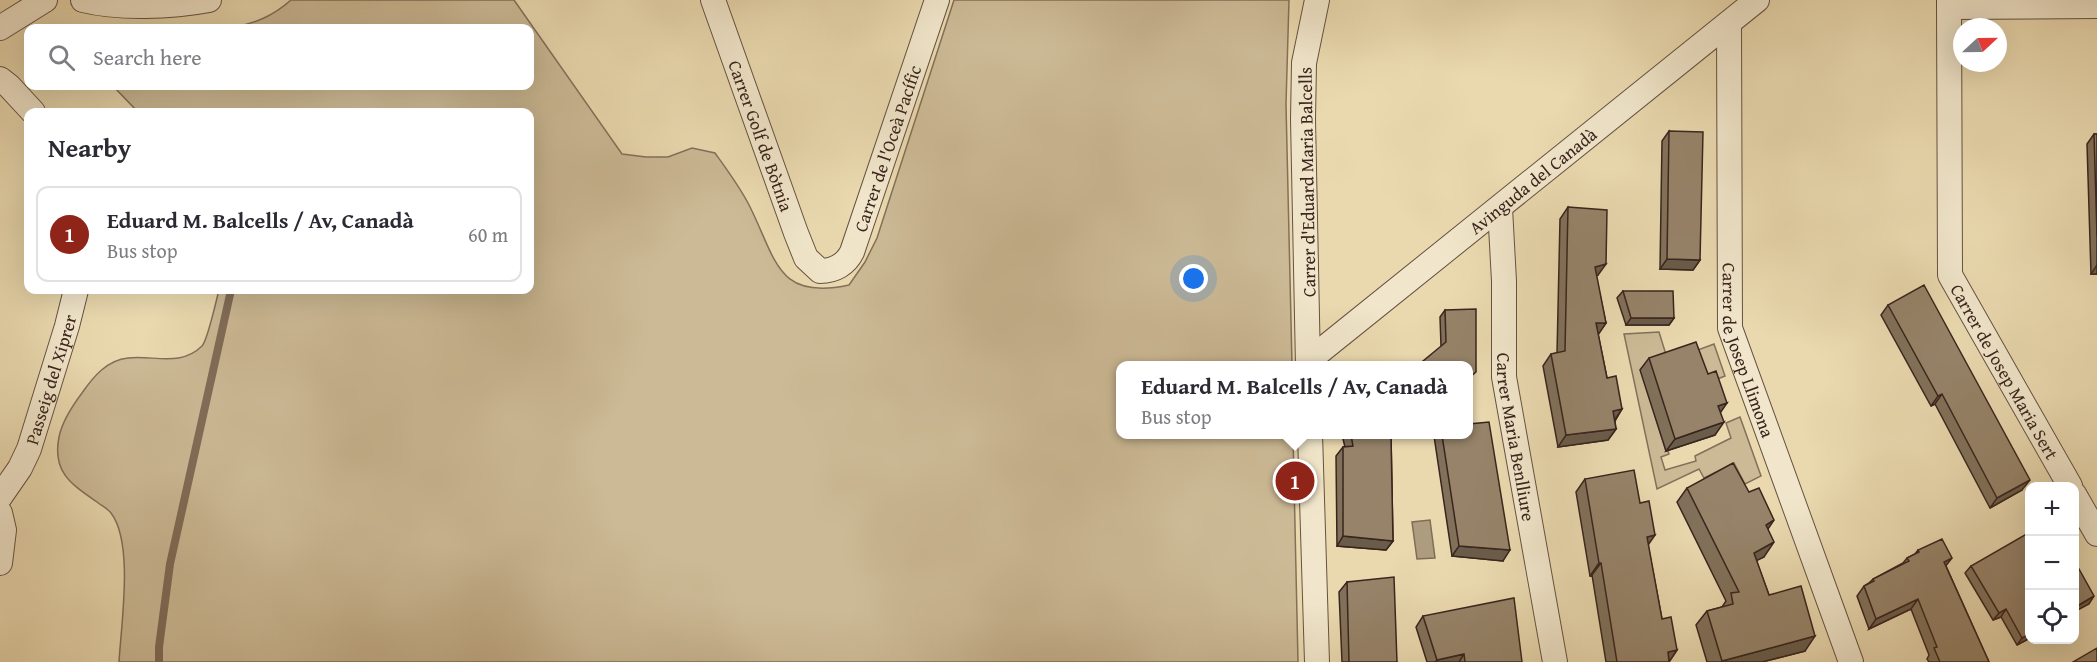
<!DOCTYPE html>
<meta charset="utf-8">
<style>
body{margin:0;font-family:"Gentium Book Plus",serif;background:#f2f2f3;color:#2b2b33}
.controls{position:absolute;right:18px;bottom:18px;display:grid;overflow:hidden;border-radius:12px;box-shadow:0 6px 24px #0002}
.controls button{width:54px;height:54px;display:grid;place-items:center;padding:0;border:0;border-bottom:2px solid #e1e1e2;background:#fff;color:#2b2b33;font:30px sans-serif}
.compass{position:absolute;left:1953px;top:18px;width:54px;height:54px;border-radius:50%;background:#fff;box-shadow:0 6px 24px #0002;rotate:68deg}
.you{position:absolute;left:1194px;top:279px;width:21px;height:21px;margin:-15px;border:4px solid #fff;border-radius:50%;background:#1a73e8;box-shadow:0 0 0 9px #1a73e833}
.badge{display:grid;place-items:center;width:39px;height:39px;border-radius:50%;background:#8f2418;color:#fff;font-size:20px;font-weight:700}
.pin{position:absolute;translate:-50% -50%;border:3px solid #fff;box-shadow:0 2px 6px #0006}
.popup{position:absolute;left:1116px;top:361px;width:357px;height:78px;box-sizing:border-box;display:grid;place-content:center;border-radius:12px;background:#fff;filter:drop-shadow(0 2px 4px #0005);font-size:20px;white-space:nowrap;color:#7c7c81}
.popup b{font-size:22px;color:#2b2b33}
.popup::after{content:'';position:absolute;left:50%;top:100%;margin-left:-12px;border:12px solid transparent;border-top-color:#fff}
.list{margin:0;padding:0;list-style:none}
h2{display:flex;justify-content:space-between;align-items:center;height:78px;margin:0;padding:0 24px;font-size:26px}
h2 small{font-size:20px;font-weight:400;color:#7c7c81}
.list li{display:grid;grid-template-columns:39px 1fr auto;gap:18px;align-items:center;box-sizing:border-box;height:96px;margin:0 12px 12px;padding:0 12px;border:2px solid #e1e1e2;border-radius:12px}
.list b{display:block;font-size:22px;white-space:nowrap}
.list p{margin:0;font-size:20px;white-space:nowrap;color:#7c7c81}
.list em{font-size:20px;font-style:normal;color:#7c7c81}
.icon{flex:none;width:33px;height:33px;fill:none;stroke:currentColor;stroke-width:2;stroke-linecap:round;stroke-linejoin:round}
.map{position:relative;flex:none;width:2097px;height:662px;overflow:hidden}
.search{position:absolute;background:#fff;box-shadow:0 6px 24px #0002;left:24px;top:24px;width:510px;height:66px;display:flex;align-items:center;gap:15px;box-sizing:border-box;padding:0 21px;border-radius:12px;color:#7c7c81;font-size:22px}
.panel{position:absolute;background:#fff;box-shadow:0 6px 24px #0002;left:24px;top:108px;width:510px;height:186px;border-radius:12px}
.map>svg:first-child{display:block}
.green{fill:#ccba96;stroke:#83705a;stroke-width:1.5}
.water{fill:#ae9c7e;stroke:#806c58;stroke-width:1.5}
.lines{fill:none;stroke-linecap:round;stroke-linejoin:round}
.stream{stroke:#806c58;stroke-width:8}
.street-casing{stroke:#665242;stroke-width:26}
.street{stroke:#f1e6cb;stroke-width:24}
.wall{fill:#81715a;stroke:#3a251e;stroke-width:1.5}
.shaded-wall{fill:#695c4a;stroke:#3a251e;stroke-width:1.5}
.building{fill:#968369;stroke:#3a251e;stroke-width:1.5}
.labels{text-anchor:middle;dominant-baseline:central;stroke-width:4.5;stroke-linejoin:round;paint-order:stroke}
.street-label{font-size:18px;fill:#3a251e;stroke:#f1e6cb}
</style>
<div class="map">
<svg width="2097" height="662" viewBox="0 0 2097 662">
<rect width="100%" height="100%" fill="#ead9af"/>
<filter id="stains"><feTurbulence type="fractalNoise" baseFrequency=".00333" numOctaves="4"/><feColorMatrix values="0 0 0 0 .2 0 0 0 0 .09 0 0 0 0 .02 0 0 0 .5 -.17"/></filter>
<radialGradient id="worn" r=".72"><stop offset=".6" stop-color="#630" stop-opacity="0"/><stop offset="1" stop-color="#630" stop-opacity=".3"/></radialGradient>
<path class="green" d="M 291,0 L 514,0 L 622,154 L 646,157 L 668,157 L 692,148 L 715,153 C 728,171 743,191 752,211 C 777,263 779,300 849,285 L 865,262 L 877,238 L 954,0 L 1289,0 L 1286,104 L 1292,365 L 1121,366 L 1121,434 L 1293,435 L 1298,662 L 119,662 C 121,625 134,543 111,513 C 108,509 102,506 97,502 C 71,484 52,472 59,437 C 62,422 73,405 82,393 C 93,377 107,360 128,358 C 154,355 181,367 202,346 C 208,339 216,301 219,290 L 530,290 L 530,112 L 138,112 L 113,86 L 530,86 L 530,28 L 231,28 C 255,23 272,17 291,0 Z
M 1659,332 L 1668,361 L 1641,371 L 1666,451 L 1668,451 L 1669,454 L 1661,457 L 1665,470 L 1696,461 L 1695,456 L 1731,438 L 1726,423 L 1740,417 L 1761,476 L 1745,484 L 1734,463 L 1704,478 L 1699,469 L 1657,489 L 1624,334 Z
M 1714,344 L 1725,376 L 1712,381 L 1687,354 Z"/>
<path class="water" d="M 1430,520 L 1435,558 L 1417,559 L 1412,522 Z"/>
<g class="lines">
<path class="stream" d="M 159,662 L 159,647 L 170,564 L 231,290"/>
<g class="street-casing">
<g id="street">
<path d="M 83,0 C 119,9 172,7 209,0"/>
<path id="s1" d="M 713,0 L 796,233 L 806,258 L 820,271 C 835,271 846,264 852,252 L 937,0"/>
<path id="s2" d="M 1949,0 L 1950,275 L 2070,486"/>
<path d="M 1949,7 L 2097,6"/>
<path id="s3" d="M 1729,23 L 1730,328 L 1851,662"/>
<path d="M 0,28 L 45,0"/>
<path d="M 0,79 L 9,86 L 33,112"/>
<path id="s4" d="M 1500,208 L 1504,281 L 1504,377 L 1555,662"/>
<path id="s5" d="M 1308,361 L 1757,0"/>
<path d="M 1308,366 L 1303,119 L 1304,63 L 1317,0"/>
<path d="M 1310,434 L 1317,662"/>
<path d="M 2074,494 L 2097,534"/>
<path id="s6" d="M 0,497 L 20,468 L 29,449 L 67,326 L 76,290"/>
<path d="M 0,513 L 4,530 L 0,563"/>
</g>
</g>
<use href="#street" class="street"/>
</g>
<path class="wall" d="M 1669,131 L 1700,260 L 1693,270 L 1660,269 L 1662,141 Z
M 2094,134 L 2097,134 L 2097,274 L 2091,274 L 2087,144 Z
M 1568,207 L 1598,275 L 1596,276 L 1606,323 L 1598,334 L 1607,378 L 1622,409 L 1615,421 L 1616,429 L 1608,440 L 1558,447 L 1543,366 L 1551,354 L 1557,353 L 1560,219 Z
M 1623,291 L 1674,318 L 1669,325 L 1626,325 L 1617,298 Z
M 1888,305 L 2022,490 L 1990,508 L 1935,404 L 1931,406 L 1881,315 Z
M 1445,310 L 1471,380 L 1441,346 L 1440,317 Z
M 1649,358 L 1708,374 L 1720,413 L 1715,435 L 1666,451 L 1640,370 Z
M 1342,435 L 1391,435 L 1393,541 L 1386,550 L 1337,546 L 1336,456 L 1343,447 L 1345,447 Z
M 1435,435 L 1469,435 L 1503,561 L 1452,556 L 1434,436 Z
M 1585,479 L 1648,545 L 1662,619 L 1677,650 L 1669,662 L 1606,662 L 1592,575 L 1590,576 L 1576,492 Z
M 1687,488 L 1768,529 L 1764,557 L 1756,560 L 1769,595 L 1805,651 L 1762,662 L 1707,662 L 1696,625 L 1707,611 L 1722,607 L 1726,601 L 1677,502 Z
M 1918,550 L 1946,566 L 1989,662 L 1929,662 L 1927,659 L 1929,655 L 1911,609 L 1869,629 L 1857,596 L 1864,586 L 1869,583 L 1873,579 L 1903,563 L 1907,558 L 1915,554 Z
M 1971,566 L 2030,638 L 2017,645 L 2001,617 L 1993,620 L 1965,573 Z
M 1347,582 L 1397,662 L 1342,662 L 1339,592 Z
M 1423,616 L 1522,662 L 1427,662 L 1416,627 Z"/>
<path class="shaded-wall" d="M 1667,259 L 1700,260 L 1693,270 L 1660,269 Z
M 1606,264 L 1598,275 L 1587,278 L 1595,267 Z
M 2097,265 L 2097,274 L 2091,274 Z
M 1631,318 L 1674,318 L 1669,325 L 1626,325 Z
M 1596,323 L 1606,323 L 1598,335 Z
M 1942,394 L 1935,404 L 1931,406 L 1938,396 Z
M 1727,403 L 1718,416 L 1718,406 Z
M 1622,409 L 1614,421 L 1613,411 Z
M 1724,422 L 1715,435 L 1666,451 L 1675,439 Z
M 1616,429 L 1608,440 L 1558,447 L 1566,435 Z
M 2030,480 L 2022,490 L 1990,508 L 1997,498 Z
M 1774,520 L 1764,535 L 1766,525 Z
M 1655,535 L 1646,548 L 1647,537 Z
M 1343,536 L 1393,541 L 1386,550 L 1337,546 Z
M 1774,542 L 1764,557 L 1744,567 L 1754,553 Z
M 1459,546 L 1510,550 L 1503,561 L 1452,556 Z
M 1952,558 L 1944,568 L 1944,562 Z
M 1599,563 L 1601,563 L 1592,575 L 1590,576 Z
M 2094,596 L 2089,604 L 2074,612 L 2074,608 Z
M 1918,599 L 1911,609 L 1869,629 L 1876,619 Z
M 2006,609 L 2001,617 L 1993,620 L 1999,613 Z
M 2030,634 L 2030,638 L 2017,645 L 2022,638 Z
M 1815,636 L 1805,651 L 1762,662 L 1721,662 L 1722,661 Z
M 1677,650 L 1669,662 L 1668,652 Z
M 1464,654 L 1459,662 L 1435,662 L 1437,660 Z"/>
<path class="building" d="M 1669,131 L 1703,132 L 1700,260 L 1667,259 Z
M 2094,134 L 2097,134 L 2097,236 Z
M 1568,207 L 1607,210 L 1606,264 L 1595,267 L 1606,323 L 1596,323 L 1607,378 L 1616,376 L 1622,409 L 1613,411 L 1616,429 L 1566,435 L 1551,354 L 1565,351 Z
M 1924,285 L 2030,480 L 1997,498 L 1942,394 L 1938,396 L 1888,305 Z
M 1623,291 L 1673,291 L 1674,318 L 1631,318 Z
M 1476,309 L 1476,372 L 1469,378 L 1469,366 L 1417,366 L 1446,342 L 1445,310 Z
M 1696,342 L 1708,374 L 1716,371 L 1727,403 L 1718,406 L 1724,422 L 1675,439 L 1649,358 Z
M 1489,422 L 1510,550 L 1459,546 L 1442,435 L 1469,435 L 1469,424 Z
M 1351,435 L 1391,435 L 1393,541 L 1343,536 L 1343,447 L 1353,446 Z
M 1733,463 L 1749,492 L 1759,488 L 1774,520 L 1766,525 L 1774,542 L 1754,553 L 1769,595 L 1801,586 L 1815,636 L 1722,661 L 1707,611 L 1733,604 L 1731,593 L 1739,592 L 1687,488 Z
M 1634,470 L 1640,503 L 1649,501 L 1655,535 L 1647,537 L 1662,619 L 1671,617 L 1677,650 L 1668,652 L 1669,662 L 1617,662 L 1601,563 L 1599,563 L 1585,479 Z
M 2030,532 L 2030,634 L 2022,638 L 2006,609 L 1999,613 L 1971,566 Z
M 1942,539 L 1952,558 L 1944,562 L 1989,662 L 1940,662 L 1934,648 L 1937,647 L 1918,599 L 1876,619 L 1864,586 L 1874,581 L 1873,579 L 1909,561 L 1907,558 L 1919,552 L 1918,550 Z
M 2074,560 L 2094,596 L 2074,608 Z
M 1394,577 L 1397,662 L 1349,662 L 1347,582 Z
M 1514,598 L 1522,662 L 1465,662 L 1464,654 L 1437,660 L 1423,616 Z
M 2097,648 L 2097,662 L 2073,662 Z"/>
<g class="labels">
<g class="street-label">
<text stroke="none"><textPath href="#s1" startOffset="144">Carrer Golf de Bòtnia</textPath></text>
<text stroke="none"><textPath href="#s1" startOffset="442">Carrer de l'Oceà Pacífic</textPath></text>
<text stroke="none"><textPath href="#s5" startOffset="288">Avinguda del Canadà</textPath></text>
<text transform="translate(1307 182) rotate(-91)">Carrer d'Eduard Maria Balcells</text>
<text stroke="none"><textPath href="#s3" startOffset="330">Carrer de Josep Llimona</textPath></text>
<text stroke="none"><textPath href="#s2" startOffset="386">Carrer de Josep Maria Sert</textPath></text>
<text stroke="none"><textPath href="#s6" startOffset="129">Passeig del Xiprer</textPath></text>
<text stroke="none"><textPath href="#s4" startOffset="230">Carrer Maria Benlliure</textPath></text>
</g>
</g>
<rect width="100%" height="100%" filter="url(#stains)"/>
<rect width="100%" height="100%" fill="url(#worn)"/>
</svg>
<div class="controls">
<button>+</button>
<button>−</button>
<button><svg class="icon" aria-label="locate" viewBox="0 0 24 24"><circle cx="12" cy="12" r="6"/><path d="M12 2v4M12 18v4M2 12h4M18 12h4"/></svg></button>
</div>
<svg class="compass" viewBox="-18 -18 36 36"><path d="M0-13l5 13h-10z" fill="#e53935"/><path d="M0 13l5-13h-10z" fill="#7c7c81"/></svg>
<div class="you"></div>
<div class="pin badge" style="left:1295px;top:481px">1</div>
<div class="popup"><b>Eduard M. Balcells / Av, Canadà</b>Bus stop</div>
<div class="search"><svg class="icon" aria-label="search" viewBox="0 0 24 24"><circle cx="10" cy="10" r="6"/><path d="M15 15l6 6"/></svg>Search here</div>
<section class="panel">
<h2>Nearby<small></small></h2>
<ul class="list">
<li><span class="badge">1</span><div><b>Eduard M. Balcells / Av, Canadà</b><p>Bus stop</p></div><em>60 m</em></li>
</ul>
</section>
</div>
